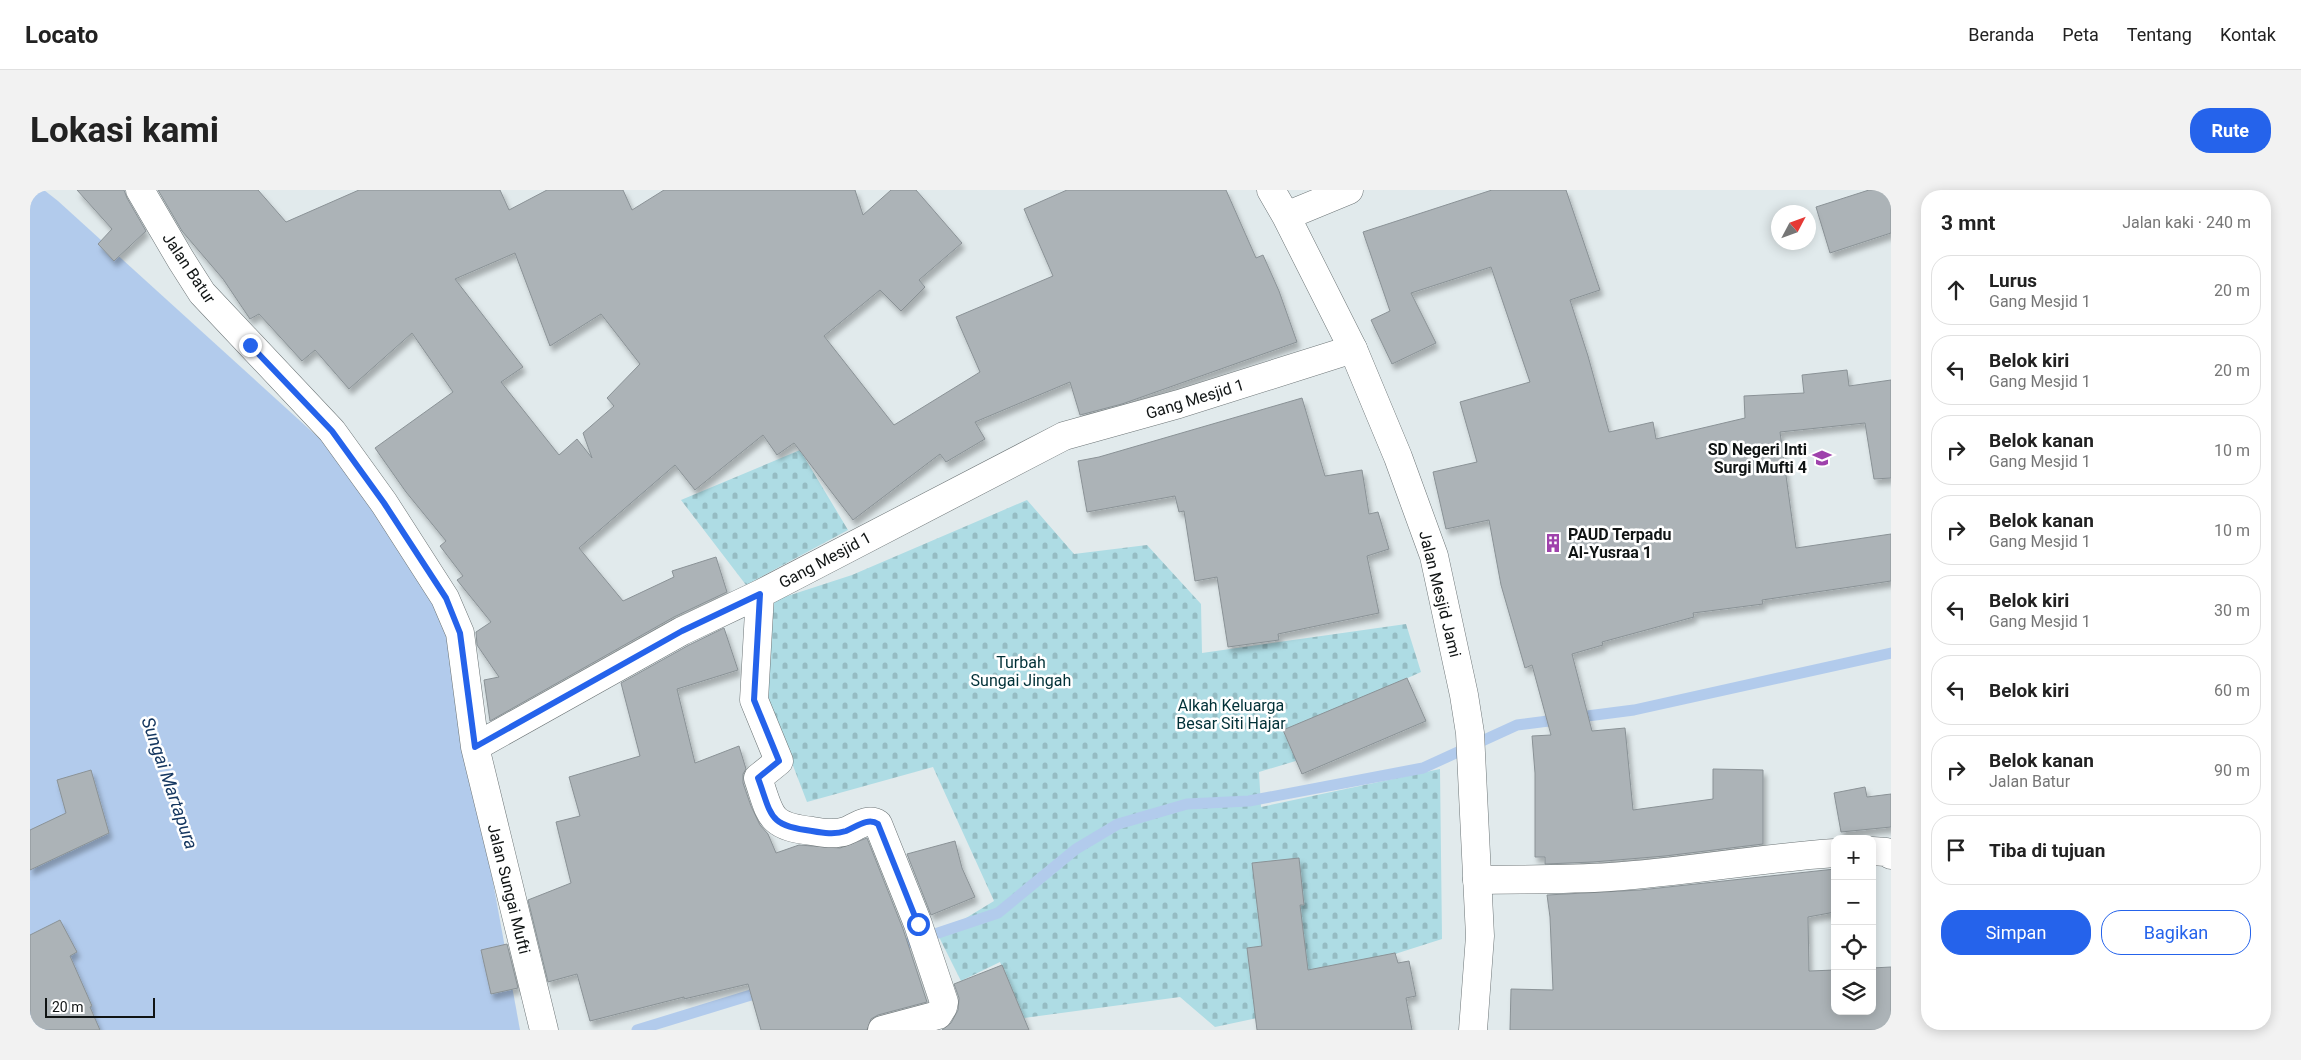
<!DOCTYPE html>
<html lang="id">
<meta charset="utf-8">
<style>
body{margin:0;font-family:Roboto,sans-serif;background:#f2f2f2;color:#222}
.controls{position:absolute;right:15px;bottom:15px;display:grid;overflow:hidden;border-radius:10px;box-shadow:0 2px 12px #0003}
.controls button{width:45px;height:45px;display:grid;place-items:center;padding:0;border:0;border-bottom:1px solid #e0e0e0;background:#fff;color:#222;font:25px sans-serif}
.compass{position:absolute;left:1741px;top:15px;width:45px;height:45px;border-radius:50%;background:#fff;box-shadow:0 2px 12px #0003;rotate:49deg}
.scale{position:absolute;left:15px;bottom:12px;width:110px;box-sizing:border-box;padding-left:5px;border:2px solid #101414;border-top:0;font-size:14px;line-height:18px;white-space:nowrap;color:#101414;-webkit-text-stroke:4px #fff;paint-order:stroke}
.stop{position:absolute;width:15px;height:15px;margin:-11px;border:4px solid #2563eb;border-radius:50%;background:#fff}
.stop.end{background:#2563eb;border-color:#fff;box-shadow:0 1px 5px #0008}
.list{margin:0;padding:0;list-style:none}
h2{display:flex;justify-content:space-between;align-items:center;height:65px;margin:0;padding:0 20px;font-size:21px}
h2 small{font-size:16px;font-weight:400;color:#767676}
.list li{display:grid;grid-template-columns:32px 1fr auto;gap:15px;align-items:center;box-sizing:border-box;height:70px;margin:0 10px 10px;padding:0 10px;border:1px solid #e0e0e0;border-radius:20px}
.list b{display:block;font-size:19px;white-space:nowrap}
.list p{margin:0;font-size:16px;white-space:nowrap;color:#767676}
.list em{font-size:16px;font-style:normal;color:#767676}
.actions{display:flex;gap:10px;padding:15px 20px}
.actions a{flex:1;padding:11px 0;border:1px solid #2563eb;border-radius:20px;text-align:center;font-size:18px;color:#2563eb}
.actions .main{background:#2563eb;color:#fff}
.icon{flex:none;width:28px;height:28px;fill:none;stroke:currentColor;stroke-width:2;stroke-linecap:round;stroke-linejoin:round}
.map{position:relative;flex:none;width:1861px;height:840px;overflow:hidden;border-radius:20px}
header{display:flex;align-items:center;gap:30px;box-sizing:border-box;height:70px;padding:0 25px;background:#fff;border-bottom:1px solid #e0e0e0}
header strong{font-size:24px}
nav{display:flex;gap:28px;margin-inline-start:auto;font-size:18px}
.intro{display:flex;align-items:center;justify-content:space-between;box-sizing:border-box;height:120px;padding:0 30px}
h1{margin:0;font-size:35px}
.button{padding:12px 22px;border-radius:20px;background:#2563eb;color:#fff;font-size:18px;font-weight:700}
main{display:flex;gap:30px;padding:0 30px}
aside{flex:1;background:#fff;border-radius:20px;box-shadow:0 2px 12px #0003}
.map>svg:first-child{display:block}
.cemetery{fill:url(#cemetery-stones)}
.water{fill:#b2cbec}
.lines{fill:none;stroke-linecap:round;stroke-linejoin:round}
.stream{stroke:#b2cbec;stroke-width:11}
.building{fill:#acb3b7;stroke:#8a9296;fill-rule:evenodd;filter:url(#shadow)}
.street-casing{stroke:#6d7577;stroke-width:29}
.secondary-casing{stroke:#6d7577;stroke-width:29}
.street{stroke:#fff;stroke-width:28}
.secondary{stroke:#fff;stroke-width:28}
.route{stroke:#2563eb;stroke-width:6}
.labels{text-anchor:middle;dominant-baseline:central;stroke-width:5;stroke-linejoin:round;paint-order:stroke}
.street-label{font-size:16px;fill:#101414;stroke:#fff}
.poi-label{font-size:16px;font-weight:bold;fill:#101414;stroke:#fff;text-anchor:end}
.park-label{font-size:16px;fill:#003037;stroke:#fff}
.water-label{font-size:18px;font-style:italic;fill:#153760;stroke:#fff}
</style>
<header>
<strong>Locato</strong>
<nav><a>Beranda</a><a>Peta</a><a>Tentang</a><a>Kontak</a></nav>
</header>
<div class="intro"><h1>Lokasi kami</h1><a class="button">Rute</a></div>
<main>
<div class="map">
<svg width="1861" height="840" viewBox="0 0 1861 840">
<defs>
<pattern id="cemetery-stones" width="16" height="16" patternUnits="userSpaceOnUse" patternTransform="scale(1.25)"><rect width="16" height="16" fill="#aedce4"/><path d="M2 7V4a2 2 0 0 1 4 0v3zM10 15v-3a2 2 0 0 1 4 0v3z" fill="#95bcc3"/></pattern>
<filter id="shadow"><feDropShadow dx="3" dy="5.5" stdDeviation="2.5" flood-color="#0004"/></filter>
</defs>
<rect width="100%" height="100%" fill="#e1eaec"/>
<path class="cemetery" d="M 770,260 L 818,340 L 716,395 L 651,310 Z
M 997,310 L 1044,364 L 1117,355 L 1171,414 L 1172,463 L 1376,434 L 1391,482 L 1320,514 L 1269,570 L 1229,582 L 1231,617 L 1410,579 L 1412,749 L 1293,787 L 1293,814 L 1185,837 L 1150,807 L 994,828 L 970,772 L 931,791 L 908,745 L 964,711 L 903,577 L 777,612 L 735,503 L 739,412 L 822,385 Z"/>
<path class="water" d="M 0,0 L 14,0 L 28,11 L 311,268 L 416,434 L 490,840 L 0,840 Z"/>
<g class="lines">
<path class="stream" d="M 863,758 L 968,723 L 1046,659 L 1088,634 L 1157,614 L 1219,611 L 1393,578 L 1487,535 L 1604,520 L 1861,463
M 607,840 L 734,801"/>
</g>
<path class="building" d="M 47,0 L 94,0 L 97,8 L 116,41 L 84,71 L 68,54 L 82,39 Z
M 128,0 L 228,0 L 256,32 L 329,0 L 470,0 L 479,20 L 517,0 L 593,0 L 602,20 L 634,0 L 825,0 L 833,25 L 861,0 L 886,0 L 932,53 L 889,90 L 895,97 L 871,121 L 850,100 L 794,146 L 864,235 L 950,182 L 926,127 L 1023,86 L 994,19 L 1037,0 L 1196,0 L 1226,68 L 1233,65 L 1249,101 L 1267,152 L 1092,214 L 1050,225 L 1040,192 L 945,232 L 955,249 L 916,272 L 910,264 L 823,330 L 764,253 L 747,265 L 733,245 L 665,300 L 645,275 L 549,358 L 593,411 L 644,387 L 642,381 L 686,367 L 697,402 L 644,427 L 460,531 L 454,490 L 469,487 L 447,455 L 446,442 L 461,432 L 427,390 L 433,386 L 410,356 L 416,351 L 376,302 L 345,258 L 423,202 L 382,143 L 319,199 L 285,160 L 272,171 L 229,124 L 220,129 L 193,89 L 152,41 ZM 485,63 L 520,156 L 571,124 L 610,174 L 577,208 L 584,216 L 553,243 L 562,268 L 547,249 L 529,265 L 471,192 L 493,177 L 425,89 Z
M 1462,0 L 1536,0 L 1570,100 L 1540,110 L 1558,166 L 1579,242 L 1623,232 L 1626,249 L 1715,228 L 1714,206 L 1774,203 L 1772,185 L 1817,180 L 1819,196 L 1861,190 L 1861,288 L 1844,289 L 1835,233 L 1750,242 L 1766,358 L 1861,344 L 1861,391 L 1732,410 L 1733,414 L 1663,423 L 1664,427 L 1572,452 L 1573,455 L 1542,464 L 1562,541 L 1595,538 L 1603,620 L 1683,609 L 1683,579 L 1733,580 L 1733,654 L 1635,666 L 1563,672 L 1515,674 L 1515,667 L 1505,667 L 1505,583 L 1502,546 L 1521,545 L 1502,475 L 1495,478 L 1471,395 L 1459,330 L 1416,339 L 1403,282 L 1447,272 L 1430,212 L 1500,192 L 1461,77 L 1381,103 L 1406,153 L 1362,174 L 1341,130 L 1360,121 L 1333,42 Z
M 1839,0 L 1861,0 L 1861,43 L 1800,63 L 1786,17 Z
M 1272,208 L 1295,286 L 1332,280 L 1339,324 L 1348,322 L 1359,359 L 1337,366 L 1349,423 L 1248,444 L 1249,450 L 1198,457 L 1187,387 L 1165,391 L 1154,321 L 1149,322 L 1145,306 L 1057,322 L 1048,271 L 1069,267 Z
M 694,438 L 708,480 L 647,499 L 665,573 L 709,556 L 716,579 L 713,584 L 713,593 L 721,616 L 730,635 L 738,644 L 746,663 L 769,655 L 810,658 L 837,648 L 873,739 L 897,812 L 848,825 L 841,829 L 837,840 L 731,840 L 718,794 L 654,809 L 654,807 L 560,831 L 547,784 L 518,792 L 498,710 L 541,693 L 526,632 L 550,626 L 539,587 L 610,566 L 591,493 L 659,455 Z
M 1377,488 L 1396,531 L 1272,584 L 1253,540 Z
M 61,580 L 79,643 L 0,680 L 0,640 L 36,623 L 27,590 Z
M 1835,597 L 1837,607 L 1861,604 L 1861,637 L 1811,642 L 1804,603 Z
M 925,651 L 932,678 L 945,707 L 901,725 L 877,664 Z
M 1269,668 L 1274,715 L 1270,715 L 1278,780 L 1365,763 L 1368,773 L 1379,771 L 1386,806 L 1376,808 L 1382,840 L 1227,840 L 1217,758 L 1232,756 L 1222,673 Z
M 1805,679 L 1805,722 L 1778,727 L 1779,781 L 1805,780 L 1805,821 L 1842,821 L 1842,778 L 1861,777 L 1861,840 L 1480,840 L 1481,799 L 1523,800 L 1520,727 L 1517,705 L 1610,700 Z
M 30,730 L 47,762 L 40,766 L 62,816 L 60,817 L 70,840 L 0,840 L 0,745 Z
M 477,754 L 488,798 L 461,804 L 451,760 Z
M 972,775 L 999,840 L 912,840 L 921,833 L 928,820 L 929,808 L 924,794 Z"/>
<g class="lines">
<g class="street-casing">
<path id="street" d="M 110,0 L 151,70 L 172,103 L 302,241 L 354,313 L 415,408 L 430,443 L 445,557 L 514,840
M 730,404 L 724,510 L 749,571 L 728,588 C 741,626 738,636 782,641 C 793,643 805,645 816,641 C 826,637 838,627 848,634 L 888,734 L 914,812 L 913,817 L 908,825 L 852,840
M 445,557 L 652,441 L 730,404 L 1034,246 L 1149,214 L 1323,159
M 1842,661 L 1856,662 L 1861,665
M 1447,690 C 1491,689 1536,690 1580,687 C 1656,682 1730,668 1805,663"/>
</g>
<g class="secondary-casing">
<path id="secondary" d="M 1241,0 L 1256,26 L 1323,159 L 1368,267 L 1404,366 L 1434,505 L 1440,543 L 1450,746 L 1443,840
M 1256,26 L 1319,0"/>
</g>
<use href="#street" class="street"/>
<use href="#secondary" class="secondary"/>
</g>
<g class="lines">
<path class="route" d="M 220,155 L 302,241 L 354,313 L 416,408 L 430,443 L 445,557 L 652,441 L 730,404 L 724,510 L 749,571 L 728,588 C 742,626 738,636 782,641 C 793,643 805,645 816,641 C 826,637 838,627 848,634 L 888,734"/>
</g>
<defs>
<g id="school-bare" transform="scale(1.5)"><path d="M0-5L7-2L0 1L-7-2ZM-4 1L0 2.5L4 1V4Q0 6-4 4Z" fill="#9f42ac" stroke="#fff" stroke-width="2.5" paint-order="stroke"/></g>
<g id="building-bare" transform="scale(1.5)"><path d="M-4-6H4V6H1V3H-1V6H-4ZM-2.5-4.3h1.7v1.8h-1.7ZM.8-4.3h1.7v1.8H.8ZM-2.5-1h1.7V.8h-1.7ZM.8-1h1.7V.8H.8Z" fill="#9f42ac" stroke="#fff" stroke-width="2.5" paint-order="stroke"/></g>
</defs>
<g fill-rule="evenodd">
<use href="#school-bare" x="1792" y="268"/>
<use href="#building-bare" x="1523" y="353"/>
</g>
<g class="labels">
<g class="street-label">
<text transform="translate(159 78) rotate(56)">Jalan Batur</text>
<text transform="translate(1165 209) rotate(-17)">Gang Mesjid 1</text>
<text transform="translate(795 370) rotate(-28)">Gang Mesjid 1</text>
<text transform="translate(1410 404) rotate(76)">Jalan Mesjid Jami</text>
<text transform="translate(479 699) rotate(76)">Jalan Sungai Mufti</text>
</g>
<g class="poi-label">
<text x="1777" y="259">SD Negeri Inti<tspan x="1777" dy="18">Surgi Mufti 4</tspan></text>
<text x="1538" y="344" text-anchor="start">PAUD Terpadu<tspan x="1538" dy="18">Al-Yusraa 1</tspan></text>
</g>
<g class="park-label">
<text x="991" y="472">Turbah<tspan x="991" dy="18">Sungai Jingah</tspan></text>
<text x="1201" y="515">Alkah Keluarga<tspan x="1201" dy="18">Besar Siti Hajar</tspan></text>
</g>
<g class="water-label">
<text transform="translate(140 593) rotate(71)">Sungai Martapura</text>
</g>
</g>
</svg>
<div class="controls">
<button>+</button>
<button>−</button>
<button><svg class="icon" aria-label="locate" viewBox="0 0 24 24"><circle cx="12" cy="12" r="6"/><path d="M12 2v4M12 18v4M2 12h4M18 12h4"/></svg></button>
<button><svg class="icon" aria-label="layers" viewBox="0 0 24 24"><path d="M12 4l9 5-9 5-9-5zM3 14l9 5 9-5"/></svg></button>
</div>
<svg class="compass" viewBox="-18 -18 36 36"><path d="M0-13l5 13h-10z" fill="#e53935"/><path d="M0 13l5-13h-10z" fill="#767676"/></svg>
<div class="scale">20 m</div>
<div class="stop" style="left:888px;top:734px"></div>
<div class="stop end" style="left:220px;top:155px"></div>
</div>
<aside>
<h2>3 mnt<small>Jalan kaki · 240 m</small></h2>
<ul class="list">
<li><svg class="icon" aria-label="ahead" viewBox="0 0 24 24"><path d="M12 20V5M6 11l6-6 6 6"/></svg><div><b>Lurus</b><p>Gang Mesjid 1</p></div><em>20 m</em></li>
<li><svg class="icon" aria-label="left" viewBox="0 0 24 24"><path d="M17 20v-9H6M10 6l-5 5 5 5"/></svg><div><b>Belok kiri</b><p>Gang Mesjid 1</p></div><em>20 m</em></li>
<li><svg class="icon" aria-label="right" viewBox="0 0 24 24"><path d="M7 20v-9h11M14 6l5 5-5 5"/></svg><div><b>Belok kanan</b><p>Gang Mesjid 1</p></div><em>10 m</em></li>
<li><svg class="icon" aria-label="right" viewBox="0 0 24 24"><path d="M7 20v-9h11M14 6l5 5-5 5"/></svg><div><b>Belok kanan</b><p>Gang Mesjid 1</p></div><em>10 m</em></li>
<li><svg class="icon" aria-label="left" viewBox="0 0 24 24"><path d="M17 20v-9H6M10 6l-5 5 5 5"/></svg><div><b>Belok kiri</b><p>Gang Mesjid 1</p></div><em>30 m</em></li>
<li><svg class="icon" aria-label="left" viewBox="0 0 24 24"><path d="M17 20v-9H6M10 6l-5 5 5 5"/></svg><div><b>Belok kiri</b></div><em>60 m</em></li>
<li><svg class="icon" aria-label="right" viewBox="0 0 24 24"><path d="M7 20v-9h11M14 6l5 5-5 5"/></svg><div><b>Belok kanan</b><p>Jalan Batur</p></div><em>90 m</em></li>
<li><svg class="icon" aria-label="arrive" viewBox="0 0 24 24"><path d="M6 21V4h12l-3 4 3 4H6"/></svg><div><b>Tiba di tujuan</b></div></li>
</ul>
<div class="actions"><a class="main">Simpan</a><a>Bagikan</a></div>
</aside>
</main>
